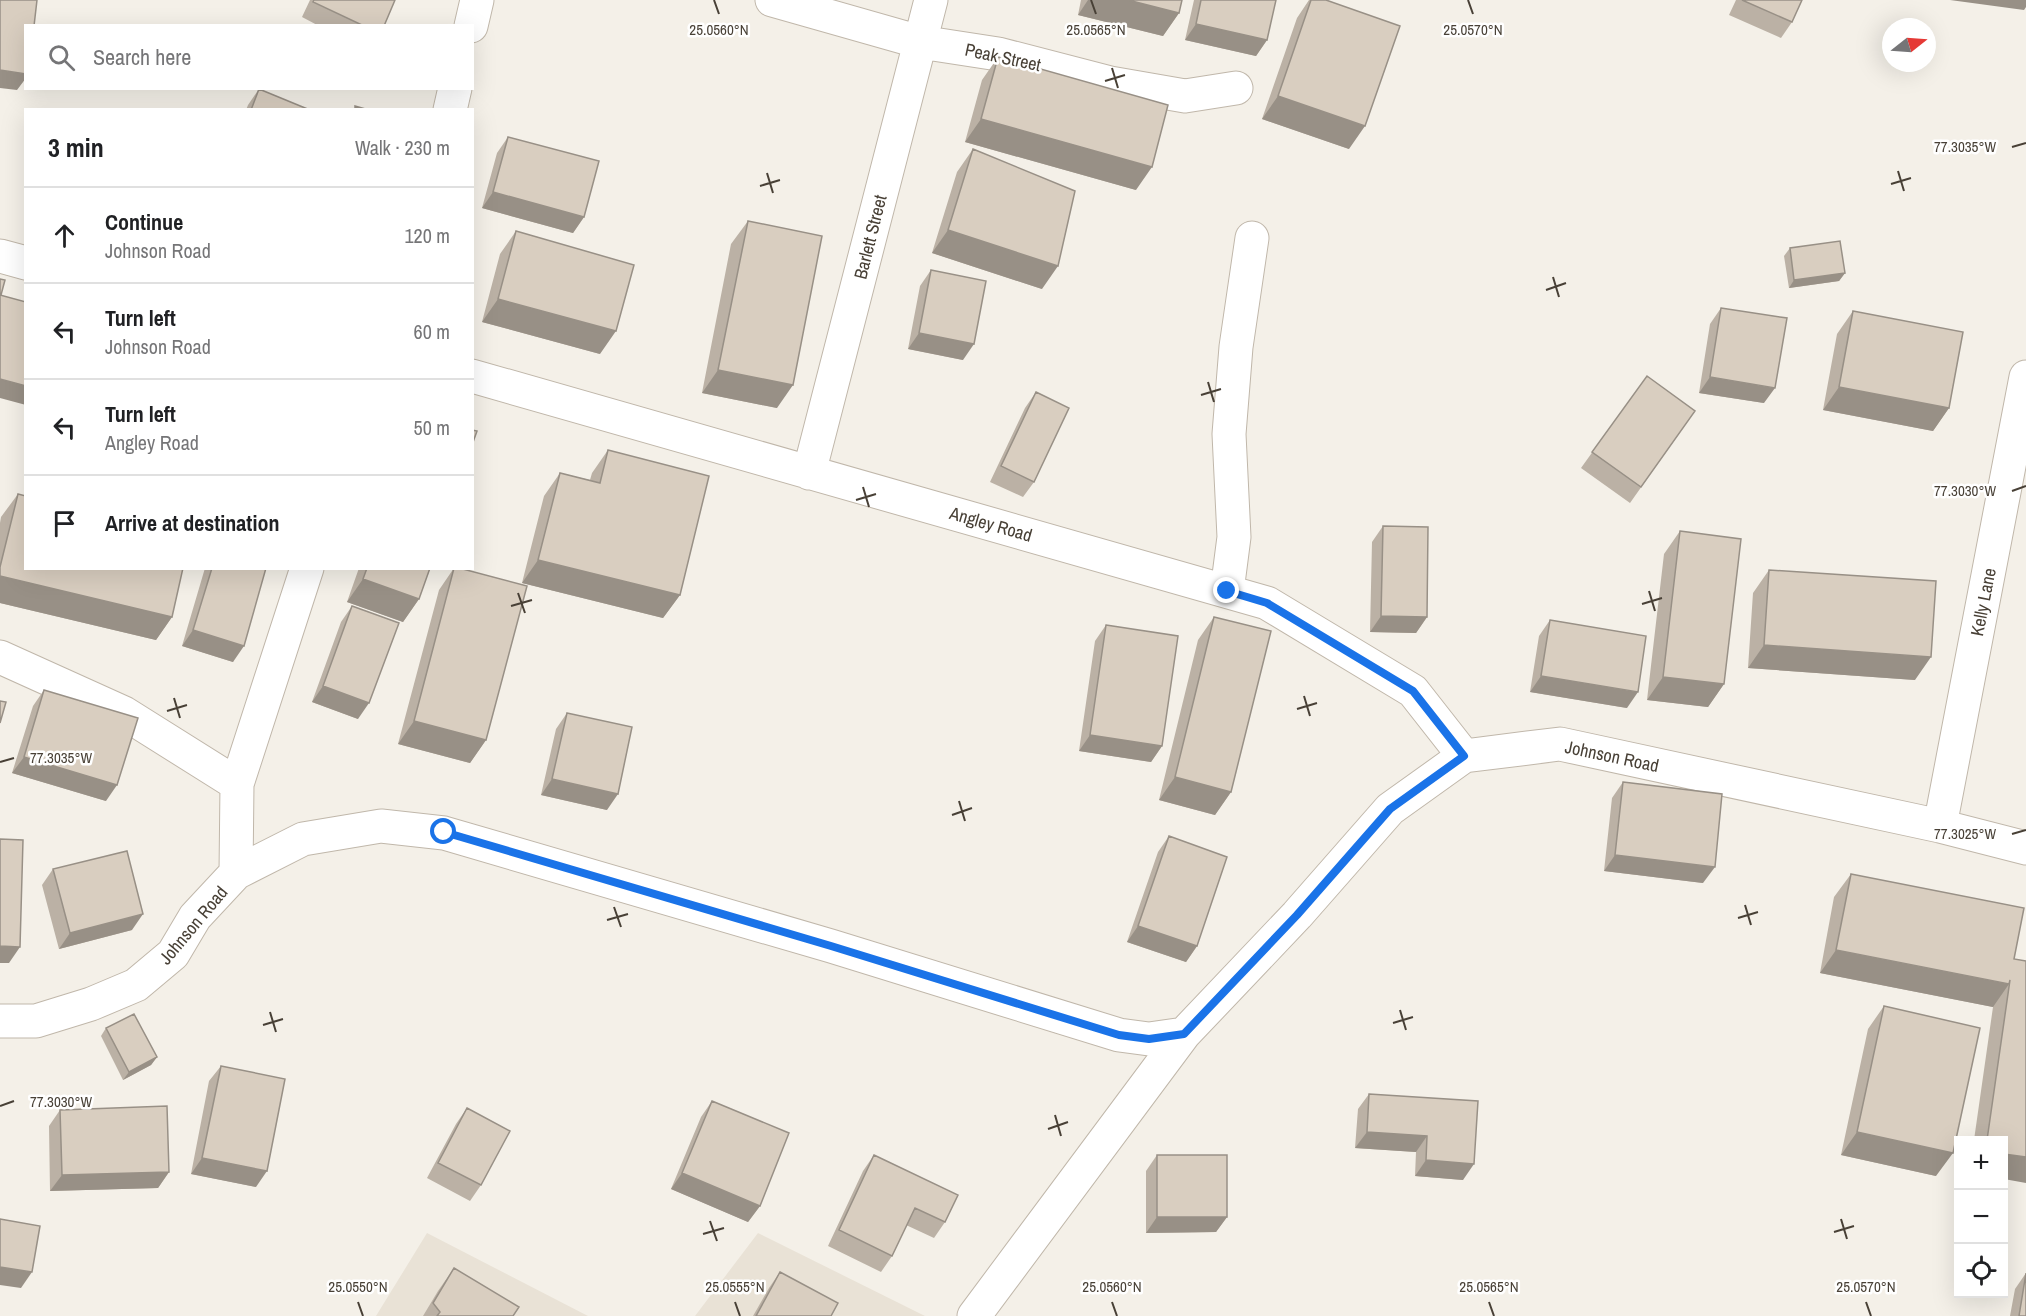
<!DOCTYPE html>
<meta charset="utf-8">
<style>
body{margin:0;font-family:"Archivo Narrow",sans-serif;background:#f2f2f2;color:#202124}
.controls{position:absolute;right:18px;bottom:18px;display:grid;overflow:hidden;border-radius:0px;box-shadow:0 6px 24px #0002}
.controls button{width:54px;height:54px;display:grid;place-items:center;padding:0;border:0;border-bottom:2px solid #e0e0e0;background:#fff;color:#202124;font:30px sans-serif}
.compass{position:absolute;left:1882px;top:18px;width:54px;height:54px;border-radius:50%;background:#fff;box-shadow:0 6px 24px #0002;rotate:73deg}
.stop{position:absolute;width:18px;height:18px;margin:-14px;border:4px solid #1a73e8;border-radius:50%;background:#fff}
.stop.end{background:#1a73e8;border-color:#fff;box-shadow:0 2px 6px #0008}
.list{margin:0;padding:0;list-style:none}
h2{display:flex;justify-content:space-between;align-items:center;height:78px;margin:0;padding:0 24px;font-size:26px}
h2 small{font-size:20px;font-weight:400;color:#757577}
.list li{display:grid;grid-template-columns:39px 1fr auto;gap:18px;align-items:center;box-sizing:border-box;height:96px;padding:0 24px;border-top:2px solid #e0e0e0}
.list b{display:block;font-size:22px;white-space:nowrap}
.list p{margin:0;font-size:20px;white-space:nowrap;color:#757577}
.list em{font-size:20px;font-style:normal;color:#757577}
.icon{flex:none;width:33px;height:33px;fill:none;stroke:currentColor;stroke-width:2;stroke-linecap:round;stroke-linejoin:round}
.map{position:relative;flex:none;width:2026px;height:1316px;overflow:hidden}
.search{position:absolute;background:#fff;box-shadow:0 6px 24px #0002;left:24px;top:24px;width:450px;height:66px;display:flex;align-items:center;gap:15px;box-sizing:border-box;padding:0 21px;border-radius:0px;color:#757577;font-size:22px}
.panel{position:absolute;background:#fff;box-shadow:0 6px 24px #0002;left:24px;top:108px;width:450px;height:462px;border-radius:0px}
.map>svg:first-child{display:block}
.residential{fill:#e9e2d6}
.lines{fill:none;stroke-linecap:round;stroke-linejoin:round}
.street-casing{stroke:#c0b7aa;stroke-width:35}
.street{stroke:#fff;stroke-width:33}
.wall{fill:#bbb1a5}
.shaded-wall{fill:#989086}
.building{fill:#d9cec0;stroke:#989086;stroke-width:1.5}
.route{stroke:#1a73e8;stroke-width:8}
.ticks{fill:none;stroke:#484036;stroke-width:2}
.labels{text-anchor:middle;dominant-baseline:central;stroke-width:5;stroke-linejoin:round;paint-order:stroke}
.street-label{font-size:18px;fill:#484036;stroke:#fff}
.ticks-label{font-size:15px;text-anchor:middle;fill:#484036;stroke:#fff;stroke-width:5;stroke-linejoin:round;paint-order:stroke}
</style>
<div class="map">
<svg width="2026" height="1316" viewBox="0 0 2026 1316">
<rect width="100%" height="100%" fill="#f4f0e8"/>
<path class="residential" d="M 427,1233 L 588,1316 L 376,1316 Z
M 758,1233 L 925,1316 L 695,1316 Z"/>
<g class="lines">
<g class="street-casing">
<path id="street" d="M 772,0 L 920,42 L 998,54 L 1110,83 L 1185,96 L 1236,88
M 471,26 L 477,0
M 450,110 L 455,88
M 0,256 L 26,263
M 472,376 L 1267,603 L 1413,691 L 1464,756
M 809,473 L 931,0
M 1227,591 L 1234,537 L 1229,434 L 1236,347 L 1252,238
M 0,657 L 124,713 L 237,784
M 1940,826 L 2026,377
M 236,873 L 237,784 L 307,568
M 0,1021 L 36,1021 L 91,1004 L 136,985 L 173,954 L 195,917 L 236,873 L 303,839 L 381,826 L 444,833 L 831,946 L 1119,1035 L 1149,1039 L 1184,1034 L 1297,915 L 1390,809 L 1464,756 L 1560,744 L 1940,826 L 2026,848
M 974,1316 L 1184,1034"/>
</g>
<use href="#street" class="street"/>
</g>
<path class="wall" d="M 310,0 L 395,0 L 384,26 L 319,26 L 302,17 Z
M 1081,0 L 1182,0 L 1179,13 L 1163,36 L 1078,15 Z
M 1194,0 L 1276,0 L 1267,40 L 1256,56 L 1185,40 Z
M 1309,0 L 1326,0 L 1349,149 L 1262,119 L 1297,18 Z
M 1736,0 L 1802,0 L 1792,22 L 1781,38 L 1729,15 Z
M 998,57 L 1136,190 L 965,142 L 982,80 Z
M 259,89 L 310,110 L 246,110 L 248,105 Z
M 508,137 L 584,217 L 573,233 L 482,208 L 497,153 Z
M 973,149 L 1042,289 L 932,253 L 957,172 Z
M 748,221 L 777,408 L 702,393 L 731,244 Z
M 516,231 L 600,354 L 482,322 L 500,254 Z
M 1790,248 L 1845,273 L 1839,281 L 1789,288 L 1784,256 Z
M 931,270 L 963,360 L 908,349 L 920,286 Z
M 1721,308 L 1764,403 L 1699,393 L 1710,324 Z
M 1853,311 L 1949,408 L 1933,431 L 1823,410 L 1837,334 Z
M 1647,376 L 1695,411 L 1630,503 L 1581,468 Z
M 1036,392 L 1034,482 L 1023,497 L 990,482 L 1025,408 Z
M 608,450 L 680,595 L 663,618 L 522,583 L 544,496 L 560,473 L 590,480 L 592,473 Z
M 18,494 L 172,617 L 156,640 L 0,603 L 0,523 L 1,517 Z
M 1383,526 L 1427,617 L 1416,633 L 1370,632 L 1372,542 Z
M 1680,531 L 1724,684 L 1708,707 L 1647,700 L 1664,554 Z
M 205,568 L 266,568 L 233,662 L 182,646 Z
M 359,568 L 430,568 L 419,599 L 403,622 L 347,602 Z
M 454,568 L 459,568 L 486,740 L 470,763 L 398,744 L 439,590 Z
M 1769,570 L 1915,680 L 1748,668 L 1753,593 Z
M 352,606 L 358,719 L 312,702 L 341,622 Z
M 1214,617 L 1231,792 L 1215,815 L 1159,800 L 1198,640 Z
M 1550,620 L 1627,708 L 1530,692 L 1539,636 Z
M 1106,625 L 1162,746 L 1151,762 L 1079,751 L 1095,641 Z
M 44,690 L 106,801 L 12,773 L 33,706 Z
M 567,713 L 607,810 L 541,795 L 556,729 Z
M 1623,782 L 1703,883 L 1604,871 L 1612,798 Z
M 1169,836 L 1197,946 L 1186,962 L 1127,942 L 1158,852 Z
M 53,869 L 132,930 L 59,949 L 42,885 Z
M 1851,874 L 2014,959 L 2004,1140 L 1974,1140 L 1993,1007 L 1820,973 L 1834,897 Z
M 1884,1006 L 1936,1176 L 1841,1155 L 1868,1029 Z
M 106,1028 L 157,1057 L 151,1065 L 123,1080 L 101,1036 Z
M 221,1066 L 256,1187 L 191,1174 L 209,1081 Z
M 1369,1094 L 1478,1101 L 1463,1180 L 1415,1176 L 1416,1152 L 1355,1148 L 1358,1109 Z
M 712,1101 L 760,1206 L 748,1222 L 671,1189 L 701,1117 Z
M 467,1108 L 481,1185 L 470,1201 L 427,1178 L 456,1124 Z
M 60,1110 L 169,1172 L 158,1188 L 50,1191 L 49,1126 Z
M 874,1155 L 945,1222 L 934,1238 L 906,1225 L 892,1256 L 881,1272 L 828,1246 L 863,1171 Z
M 1157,1155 L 1227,1217 L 1216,1232 L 1146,1233 L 1146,1171 Z
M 454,1268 L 513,1316 L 423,1316 L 438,1291 Z
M 780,1272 L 831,1316 L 753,1316 L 769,1288 Z
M 2026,1273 L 2026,1316 L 2010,1316 L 2015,1289 Z"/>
<path class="shaded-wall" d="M 1088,0 L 1128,0 L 1179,13 L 1163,36 L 1078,15 Z
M 1950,0 L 2026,0 L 2026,7 L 2024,10 Z
M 1196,24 L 1267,40 L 1256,56 L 1185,40 Z
M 0,70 L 26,74 L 26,78 L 17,90 L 0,88 Z
M 1278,96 L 1365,126 L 1349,149 L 1262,119 Z
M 981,119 L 1152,167 L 1136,190 L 965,142 Z
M 493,192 L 584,217 L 573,233 L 482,208 Z
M 948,230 L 1058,266 L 1042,289 L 932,253 Z
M 1845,273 L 1839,281 L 1789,288 L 1794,280 Z
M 498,299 L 616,331 L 600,354 L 482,322 Z
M 919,333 L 974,344 L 963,360 L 908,349 Z
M 718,370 L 793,385 L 777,408 L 702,393 Z
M 1710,377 L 1775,388 L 1764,403 L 1699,393 Z
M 0,379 L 26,386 L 26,405 L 0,398 Z
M 1839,387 L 1949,408 L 1933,431 L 1823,410 Z
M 538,560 L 680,595 L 663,618 L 522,583 Z
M 0,576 L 172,617 L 156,640 L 0,603 Z
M 363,579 L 419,599 L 403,622 L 347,602 Z
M 1381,616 L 1427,617 L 1416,633 L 1370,632 Z
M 193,630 L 244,646 L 233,662 L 182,646 Z
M 1764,645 L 1931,657 L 1915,680 L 1748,668 Z
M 1541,676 L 1638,692 L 1627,708 L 1530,692 Z
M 1663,677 L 1724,684 L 1708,707 L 1647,700 Z
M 323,686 L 369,703 L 358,719 L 312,702 Z
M 414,721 L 486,740 L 470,763 L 398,744 Z
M 1090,735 L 1162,746 L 1151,762 L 1079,751 Z
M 24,757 L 117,785 L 106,801 L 12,773 Z
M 1175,777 L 1231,792 L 1215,815 L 1159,800 Z
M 552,779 L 618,794 L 607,810 L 541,795 Z
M 1615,855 L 1715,867 L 1703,883 L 1604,871 Z
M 143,914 L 132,930 L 59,949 L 70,933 Z
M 1138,926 L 1197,946 L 1186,962 L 1127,942 Z
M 0,946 L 20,947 L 9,963 L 0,963 Z
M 1836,950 L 2009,984 L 1993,1007 L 1820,973 Z
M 157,1057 L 151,1065 L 123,1080 L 129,1072 Z
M 1367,1132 L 1427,1136 L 1416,1152 L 1355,1148 Z
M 1857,1132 L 1953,1153 L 1936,1176 L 1841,1155 Z
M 2004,1154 L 2026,1157 L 2026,1183 L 2004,1179 Z
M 202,1158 L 267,1171 L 256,1187 L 191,1174 Z
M 1426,1160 L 1474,1164 L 1463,1180 L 1415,1176 Z
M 169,1172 L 158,1188 L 50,1191 L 62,1175 Z
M 682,1173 L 760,1206 L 748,1222 L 671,1189 Z
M 1157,1217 L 1227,1217 L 1216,1232 L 1146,1233 Z
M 0,1267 L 32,1272 L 21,1288 L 0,1285 Z"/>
<path class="building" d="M 0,0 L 37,0 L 34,26 L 26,26 L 26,74 L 0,70 Z
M 314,0 L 395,0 L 384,26 L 364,26 L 313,2 Z
M 1128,0 L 1182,0 L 1179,13 Z
M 1201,0 L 1276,0 L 1267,40 L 1196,24 Z
M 1311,0 L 1326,0 L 1400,26 L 1365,126 L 1278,96 Z
M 1742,0 L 1802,0 L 1792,22 Z
M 998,57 L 1168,105 L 1152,167 L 981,119 Z
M 259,89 L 310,110 L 251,110 Z
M 355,106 L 369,110 L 355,110 Z
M 508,137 L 599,161 L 584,217 L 493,192 Z
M 973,149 L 1075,191 L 1058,266 L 948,230 Z
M 748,221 L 822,236 L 793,385 L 718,370 Z
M 516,231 L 634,265 L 616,331 L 498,299 Z
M 1840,241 L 1845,273 L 1794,280 L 1790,248 Z
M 931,270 L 986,281 L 974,344 L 919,333 Z
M 0,279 L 5,280 L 1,295 L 0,295 Z
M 0,295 L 26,302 L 26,386 L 0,379 Z
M 1721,308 L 1787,318 L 1775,388 L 1710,377 Z
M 1853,311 L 1963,332 L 1949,408 L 1839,387 Z
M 1647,376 L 1695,411 L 1641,487 L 1592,452 Z
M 1036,392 L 1069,408 L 1034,482 L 1001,466 Z
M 472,430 L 477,431 L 472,445 Z
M 608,450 L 709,476 L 680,595 L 538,560 L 560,473 L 600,483 Z
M 18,494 L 26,496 L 26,568 L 183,568 L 172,617 L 0,576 L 0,567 Z
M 1383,526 L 1428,527 L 1427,617 L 1381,616 Z
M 1680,531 L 1741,539 L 1724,684 L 1663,677 Z
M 212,568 L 266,568 L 244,646 L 193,630 Z
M 367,568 L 430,568 L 419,599 L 363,579 Z
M 454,568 L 459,568 L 527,586 L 486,740 L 414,721 Z
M 1769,570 L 1936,581 L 1931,657 L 1764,645 Z
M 352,606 L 399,623 L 369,703 L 323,686 Z
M 1214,617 L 1271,631 L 1231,792 L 1175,777 Z
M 1550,620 L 1646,636 L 1638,692 L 1541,676 Z
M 1106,625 L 1178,636 L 1162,746 L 1090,735 Z
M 44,690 L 138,718 L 117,785 L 24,757 Z
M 0,701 L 6,702 L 0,723 Z
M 567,713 L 632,727 L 618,794 L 552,779 Z
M 1623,782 L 1722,794 L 1715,867 L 1615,855 Z
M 1169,836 L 1227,857 L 1197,946 L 1138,926 Z
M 0,839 L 23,840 L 20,947 L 0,946 Z
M 127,851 L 143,914 L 70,933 L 53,869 Z
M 1851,874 L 2024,908 L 2014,959 L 2026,961 L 2026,1157 L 2004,1154 L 2004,1140 L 1987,1140 L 2010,980 L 2009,984 L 1836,950 Z
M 1884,1006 L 1980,1028 L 1953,1153 L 1857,1132 Z
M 134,1014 L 157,1057 L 129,1072 L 106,1028 Z
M 221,1066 L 285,1079 L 267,1171 L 202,1158 Z
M 1369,1094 L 1478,1101 L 1474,1164 L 1426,1160 L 1427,1136 L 1367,1132 Z
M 712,1101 L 789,1133 L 760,1206 L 682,1173 Z
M 167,1106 L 169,1172 L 62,1175 L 60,1110 Z
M 467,1108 L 510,1131 L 481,1185 L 438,1163 Z
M 874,1155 L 958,1195 L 945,1222 L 915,1208 L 892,1256 L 839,1230 Z
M 1157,1155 L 1227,1155 L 1227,1217 L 1157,1217 Z
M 0,1219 L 40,1226 L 32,1272 L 0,1267 Z
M 454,1268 L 519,1307 L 513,1316 L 437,1316 L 440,1312 L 433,1303 Z
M 780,1272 L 838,1303 L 831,1316 L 756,1316 Z
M 2026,1273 L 2026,1316 L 2019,1316 Z"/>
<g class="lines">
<path class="route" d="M 444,832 L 831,946 L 1119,1035 L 1149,1039 L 1184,1034 L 1297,915 L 1390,809 L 1464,756 L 1413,691 L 1267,603 L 1227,591"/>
</g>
<path class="ticks" d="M 714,0 L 719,14M 1091,0 L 1096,14M 1468,0 L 1473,14M 1112,68 L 1118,88M 1105,81 L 1125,75M 2012,147 L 2026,143M 1898,171 L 1904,191M 767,173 L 773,193M 1891,184 L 1911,178M 760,186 L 780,180M 1553,277 L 1559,297M 1546,290 L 1566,283M 1208,382 L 1214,402M 1201,395 L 1221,389M 863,487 L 869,507M 2012,491 L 2026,486M 856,500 L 876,494M 1649,591 L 1655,611M 518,593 L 525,613M 1642,604 L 1662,598M 511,606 L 532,600M 1304,696 L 1310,716M 174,698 L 180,718M 1297,709 L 1317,703M 167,711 L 187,705M 0,762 L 14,758M 959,801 L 965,821M 952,815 L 972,808M 2012,834 L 2026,830M 1745,905 L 1751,925M 614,907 L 621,927M 1738,918 L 1758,912M 607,920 L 628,914M 1400,1010 L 1406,1030M 270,1012 L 276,1032M 1393,1023 L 1413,1017M 263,1025 L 283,1019M 0,1106 L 14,1101M 1055,1115 L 1061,1136M 1048,1129 L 1068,1122M 1841,1219 L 1847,1239M 710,1221 L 717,1241M 1834,1232 L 1854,1226M 703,1234 L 724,1228M 358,1302 L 363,1316M 735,1302 L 740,1316M 1112,1302 L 1117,1316M 1489,1302 L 1494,1316M 1866,1302 L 1871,1316"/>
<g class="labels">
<g class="street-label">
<text transform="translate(1003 57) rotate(12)">Peak Street</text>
<text transform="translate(870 237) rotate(-76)">Barlett Street</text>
<text transform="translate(991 524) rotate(16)">Angley Road</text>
<text transform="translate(1983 602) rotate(-79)">Kelly Lane</text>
<text transform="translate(1612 756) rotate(12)">Johnson Road</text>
<text transform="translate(193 925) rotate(-50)">Johnson Road</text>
</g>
</g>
<g class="ticks-label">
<text x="719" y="35">25.0560°N</text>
<text x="1096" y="35">25.0565°N</text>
<text x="1473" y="35">25.0570°N</text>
<text x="1965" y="152">77.3035°W</text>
<text x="1965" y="496">77.3030°W</text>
<text x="61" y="763">77.3035°W</text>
<text x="1965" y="839">77.3025°W</text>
<text x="61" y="1107">77.3030°W</text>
<text x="358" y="1292">25.0550°N</text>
<text x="735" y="1292">25.0555°N</text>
<text x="1112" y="1292">25.0560°N</text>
<text x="1489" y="1292">25.0565°N</text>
<text x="1866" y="1292">25.0570°N</text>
</g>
</svg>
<div class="controls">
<button>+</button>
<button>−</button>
<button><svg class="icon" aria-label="locate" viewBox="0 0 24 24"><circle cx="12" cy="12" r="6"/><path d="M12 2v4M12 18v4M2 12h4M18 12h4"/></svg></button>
</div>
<svg class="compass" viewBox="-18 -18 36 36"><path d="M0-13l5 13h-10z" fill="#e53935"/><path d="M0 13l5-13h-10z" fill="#757577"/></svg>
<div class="stop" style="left:444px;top:832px"></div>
<div class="stop end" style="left:1227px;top:591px"></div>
<div class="search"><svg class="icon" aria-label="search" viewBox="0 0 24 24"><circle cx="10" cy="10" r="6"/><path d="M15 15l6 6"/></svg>Search here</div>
<section class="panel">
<h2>3 min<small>Walk · 230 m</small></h2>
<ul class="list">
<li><svg class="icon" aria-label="ahead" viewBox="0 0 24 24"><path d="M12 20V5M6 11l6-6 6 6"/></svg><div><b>Continue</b><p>Johnson Road</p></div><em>120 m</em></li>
<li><svg class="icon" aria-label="left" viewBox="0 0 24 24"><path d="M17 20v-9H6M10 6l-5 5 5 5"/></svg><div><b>Turn left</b><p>Johnson Road</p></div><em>60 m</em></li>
<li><svg class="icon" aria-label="left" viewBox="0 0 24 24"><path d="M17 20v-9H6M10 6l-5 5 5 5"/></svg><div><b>Turn left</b><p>Angley Road</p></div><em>50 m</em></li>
<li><svg class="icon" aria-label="arrive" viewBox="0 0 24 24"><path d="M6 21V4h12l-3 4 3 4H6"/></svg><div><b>Arrive at destination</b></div></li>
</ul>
</section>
</div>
